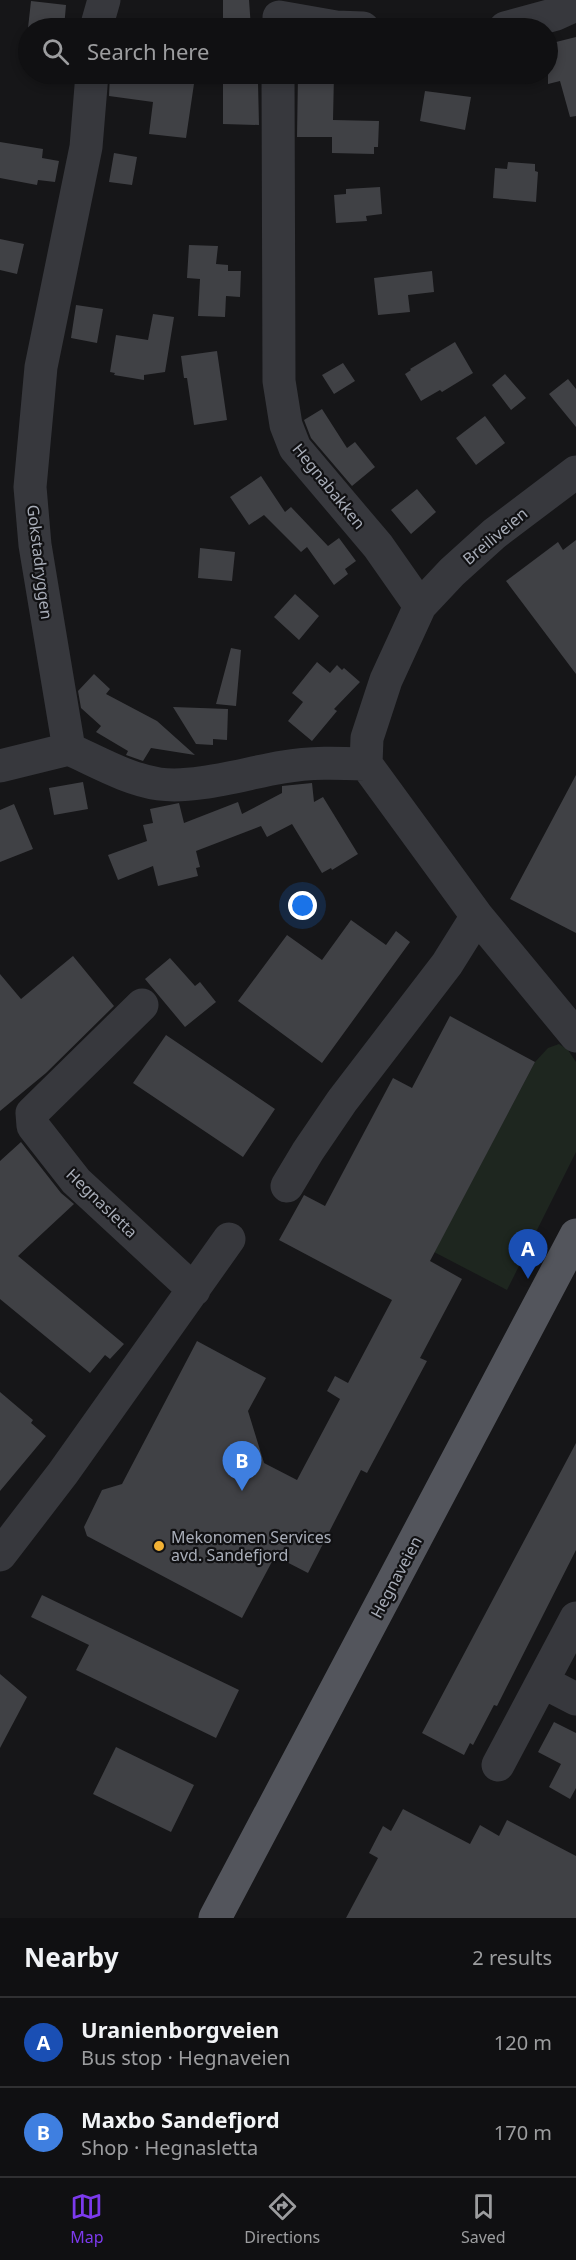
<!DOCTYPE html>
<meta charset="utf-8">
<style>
body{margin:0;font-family:"Noto Sans",sans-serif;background:#1e1e20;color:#f1f3f6}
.you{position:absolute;left:303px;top:906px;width:21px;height:21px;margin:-15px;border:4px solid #fff;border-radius:50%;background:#1a73e8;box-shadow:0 0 0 9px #1a73e833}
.badge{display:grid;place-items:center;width:39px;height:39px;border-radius:50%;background:#7c3aed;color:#fff;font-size:20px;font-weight:700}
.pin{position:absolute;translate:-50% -50px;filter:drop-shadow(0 2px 3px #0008)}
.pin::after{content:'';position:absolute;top:32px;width:21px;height:18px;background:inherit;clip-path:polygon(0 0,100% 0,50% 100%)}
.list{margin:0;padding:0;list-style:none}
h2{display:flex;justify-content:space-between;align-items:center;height:78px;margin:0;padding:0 24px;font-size:26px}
h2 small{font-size:20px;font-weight:400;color:#9c9d9f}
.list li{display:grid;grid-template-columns:39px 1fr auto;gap:18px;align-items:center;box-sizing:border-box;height:90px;padding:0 24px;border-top:2px solid #303032}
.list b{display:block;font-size:22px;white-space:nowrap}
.list p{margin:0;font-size:20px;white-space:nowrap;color:#9c9d9f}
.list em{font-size:20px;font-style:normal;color:#9c9d9f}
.icon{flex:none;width:33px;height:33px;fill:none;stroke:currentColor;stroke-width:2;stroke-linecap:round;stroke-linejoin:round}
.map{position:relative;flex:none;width:576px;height:1918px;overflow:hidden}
.search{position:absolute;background:#101012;box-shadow:0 3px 9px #0003;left:18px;right:18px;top:18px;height:66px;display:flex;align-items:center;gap:15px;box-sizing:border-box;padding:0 21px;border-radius:33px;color:#9c9d9f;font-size:22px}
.sheet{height:258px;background:#101012}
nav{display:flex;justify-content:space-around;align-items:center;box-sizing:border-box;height:84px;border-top:2px solid #303032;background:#101012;font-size:16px;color:#9c9d9f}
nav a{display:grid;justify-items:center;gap:3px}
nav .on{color:#7c3aed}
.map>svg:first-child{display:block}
.green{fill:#1e261f}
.building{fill:#404145}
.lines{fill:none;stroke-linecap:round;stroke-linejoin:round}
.minor{stroke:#37383d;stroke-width:33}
.major{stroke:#53555c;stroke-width:33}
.poi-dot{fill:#f2b134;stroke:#111113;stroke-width:2}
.labels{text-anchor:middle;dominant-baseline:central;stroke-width:4.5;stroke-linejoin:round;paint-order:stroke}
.street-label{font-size:16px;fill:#a8adb8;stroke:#111113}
.poi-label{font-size:16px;fill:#a8adb8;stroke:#111113;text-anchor:start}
</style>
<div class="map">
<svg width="576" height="1918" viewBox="0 0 576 1918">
<rect width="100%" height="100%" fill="#161618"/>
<path class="green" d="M 559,1044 L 568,1050 L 576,1062 L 576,1152 L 507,1290 L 434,1252 L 535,1062 L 548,1048 Z"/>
<path class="building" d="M 223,0 L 249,0 L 251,28 L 223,28 Z
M 31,1 L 66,5 L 64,28 L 28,28 Z
M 576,37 L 576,116 L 570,117 L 560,81 L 548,84 L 548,44 Z
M 110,74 L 153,79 L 153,76 L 195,77 L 186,138 L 149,134 L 153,102 L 109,96 Z
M 298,74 L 334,74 L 333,120 L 379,121 L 378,147 L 374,147 L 374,154 L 332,153 L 332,137 L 297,137 Z
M 223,83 L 258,83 L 259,125 L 223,124 Z
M 425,91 L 471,97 L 465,130 L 420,121 Z
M 0,142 L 43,149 L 42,158 L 59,161 L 55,182 L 38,180 L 37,185 L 0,178 Z
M 114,153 L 137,157 L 132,185 L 109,182 Z
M 508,162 L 535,164 L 535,171 L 538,172 L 536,202 L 493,198 L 495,168 L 507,169 Z
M 380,187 L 382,214 L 366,216 L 367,221 L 336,223 L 334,195 L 346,194 L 346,189 Z
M 0,239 L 24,244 L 17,274 L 0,270 Z
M 189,245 L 218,246 L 216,264 L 228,265 L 228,271 L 241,271 L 240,297 L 226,296 L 225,317 L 198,316 L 200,279 L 187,278 Z
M 432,271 L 434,292 L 408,295 L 410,312 L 378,315 L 374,278 Z
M 76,305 L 103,309 L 97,343 L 71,338 Z
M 153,314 L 174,317 L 165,372 L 144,375 L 144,380 L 114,375 L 115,373 L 110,372 L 116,335 L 148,340 Z
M 455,342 L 473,373 L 442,392 L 440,390 L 421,401 L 405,374 L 411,370 L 410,369 Z
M 217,351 L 227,420 L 194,425 L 187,378 L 184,378 L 181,356 Z
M 343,363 L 355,381 L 334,394 L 322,375 Z
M 505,374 L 526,398 L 511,410 L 492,385 Z
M 568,379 L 576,389 L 576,427 L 549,394 Z
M 322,409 L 347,448 L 355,442 L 375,467 L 352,486 L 311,438 L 304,420 Z
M 485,416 L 505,443 L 476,465 L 456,438 Z
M 261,476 L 285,512 L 291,507 L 328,546 L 339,538 L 356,561 L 345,569 L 348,574 L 334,585 L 307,547 L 301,552 L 264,515 L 249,525 L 230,497 Z
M 417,489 L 436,512 L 411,534 L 391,510 Z
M 576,540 L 576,674 L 506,581 L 558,542 L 563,550 Z
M 200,548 L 235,552 L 232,581 L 198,578 Z
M 295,594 L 319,616 L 299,640 L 274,617 Z
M 231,648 L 241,650 L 236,706 L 216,704 Z
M 317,662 L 330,673 L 337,665 L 342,670 L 344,668 L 360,682 L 334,709 L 337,711 L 312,741 L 288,721 L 303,702 L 292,693 Z
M 94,674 L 110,689 L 106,694 L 157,721 L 195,755 L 151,748 L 143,761 L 126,755 L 128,751 L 96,732 L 101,726 L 81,708 L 78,691 Z
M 173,707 L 228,709 L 227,740 L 213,739 L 213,745 L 196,744 Z
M 576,775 L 576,933 L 510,899 Z
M 83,782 L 88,809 L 54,815 L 49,788 Z
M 312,783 L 314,802 L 323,797 L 358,854 L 332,870 L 331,868 L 322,873 L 292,824 L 267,837 L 261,826 L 196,851 L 200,867 L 196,868 L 198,876 L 158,886 L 153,866 L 118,880 L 108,855 L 147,841 L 143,825 L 153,823 L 150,809 L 179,803 L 184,823 L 238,802 L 242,814 L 282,793 L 282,786 Z
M 14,804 L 33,849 L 0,862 L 0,810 Z
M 351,920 L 386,945 L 396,931 L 410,942 L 322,1063 L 238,1001 L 287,935 L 322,960 Z
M 73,956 L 114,1006 L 46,1073 L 0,1111 L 0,974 L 21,999 Z
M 170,958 L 195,986 L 200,982 L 216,1002 L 185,1027 L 145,979 Z
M 450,1016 L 535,1062 L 430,1261 L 462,1279 L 420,1358 L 427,1361 L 367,1473 L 361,1470 L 308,1573 L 275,1556 L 242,1618 L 87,1536 L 84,1527 L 102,1490 L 122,1484 L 197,1341 L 266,1378 L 248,1411 L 264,1463 L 297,1480 L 340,1399 L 327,1391 L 335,1376 L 348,1383 L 392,1300 L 279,1240 L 304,1195 L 325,1206 L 393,1078 L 412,1088 Z
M 166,1035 L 275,1109 L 243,1157 L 133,1083 Z
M 21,1142 L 61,1193 L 74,1204 L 18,1256 L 124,1344 L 110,1359 L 105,1355 L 90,1373 L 0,1299 L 0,1161 Z
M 0,1392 L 33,1420 L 31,1423 L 46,1436 L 0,1491 Z
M 576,1443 L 576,1550 L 497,1706 L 494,1705 L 473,1745 L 470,1743 L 464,1755 L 422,1733 Z
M 42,1595 L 239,1690 L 216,1738 L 76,1670 L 89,1645 L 31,1617 Z
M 0,1674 L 27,1697 L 0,1748 Z
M 554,1722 L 576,1733 L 576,1788 L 570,1799 L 549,1787 L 561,1764 L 538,1752 Z
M 116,1747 L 194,1785 L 171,1832 L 93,1794 Z
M 403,1809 L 470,1844 L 480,1825 L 499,1836 L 507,1820 L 576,1856 L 576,1918 L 346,1918 L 378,1858 L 369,1853 L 383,1826 L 391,1831 Z"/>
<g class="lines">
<path class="minor" d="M 279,17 L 336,27 L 363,28
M 96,28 L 104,0
M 505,28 L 556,14 L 576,5
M 92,74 L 86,147 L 41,367 L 30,487 L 35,545 L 69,749 C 98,762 127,779 159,784 C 196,789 246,773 283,767 C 311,762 338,763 366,764
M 278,74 L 279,381 L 286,425 L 295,448 L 378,546 L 420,606
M 366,764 L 367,738 L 386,680 L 420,606 L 452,572 L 494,534 L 576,472
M 366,764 L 477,916 L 576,1036
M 0,766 L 69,749
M 142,1005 L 32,1113 L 33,1126 L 76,1181 L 194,1290
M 287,1186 L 308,1151 L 342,1101 L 447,964 L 477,916
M 0,1555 L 63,1473 L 229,1239
M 543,1682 L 576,1699
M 498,1765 L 576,1618"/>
<path class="major" d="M 215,1918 L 576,1235"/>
</g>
<circle class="poi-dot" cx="159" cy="1546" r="6"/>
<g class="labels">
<g class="street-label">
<text transform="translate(329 486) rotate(51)">Hegnabakken</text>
<text transform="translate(495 536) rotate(-40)">Breiliveien</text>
<text transform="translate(40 562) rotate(83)">Gokstadryggen</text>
<text transform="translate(102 1203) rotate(44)">Hegnasletta</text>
<text transform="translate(396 1577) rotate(-62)">Hegnaveien</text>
</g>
<g class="poi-label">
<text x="171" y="1537">Mekonomen Services<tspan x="171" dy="18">avd. Sandefjord</tspan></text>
</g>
</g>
</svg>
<div class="you"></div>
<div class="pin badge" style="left:528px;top:1279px;background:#1a4fb4">A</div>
<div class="pin badge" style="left:242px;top:1491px;background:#3f7fe0">B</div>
<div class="search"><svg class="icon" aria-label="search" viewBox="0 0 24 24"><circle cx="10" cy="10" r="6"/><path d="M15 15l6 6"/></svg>Search here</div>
</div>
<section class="sheet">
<h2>Nearby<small>2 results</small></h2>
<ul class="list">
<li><span class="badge" style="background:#1a4fb4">A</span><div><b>Uranienborgveien</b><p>Bus stop · Hegnaveien</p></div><em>120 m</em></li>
<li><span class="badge" style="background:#3f7fe0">B</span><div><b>Maxbo Sandefjord</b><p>Shop · Hegnasletta</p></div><em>170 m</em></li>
</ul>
</section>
<nav>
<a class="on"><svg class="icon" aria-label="map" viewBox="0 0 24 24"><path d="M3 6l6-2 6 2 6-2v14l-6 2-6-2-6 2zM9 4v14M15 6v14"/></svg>Map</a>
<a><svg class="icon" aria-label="directions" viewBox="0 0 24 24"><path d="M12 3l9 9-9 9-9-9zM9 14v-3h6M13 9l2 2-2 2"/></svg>Directions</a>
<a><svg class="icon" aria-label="saved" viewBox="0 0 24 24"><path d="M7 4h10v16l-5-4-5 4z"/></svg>Saved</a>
</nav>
